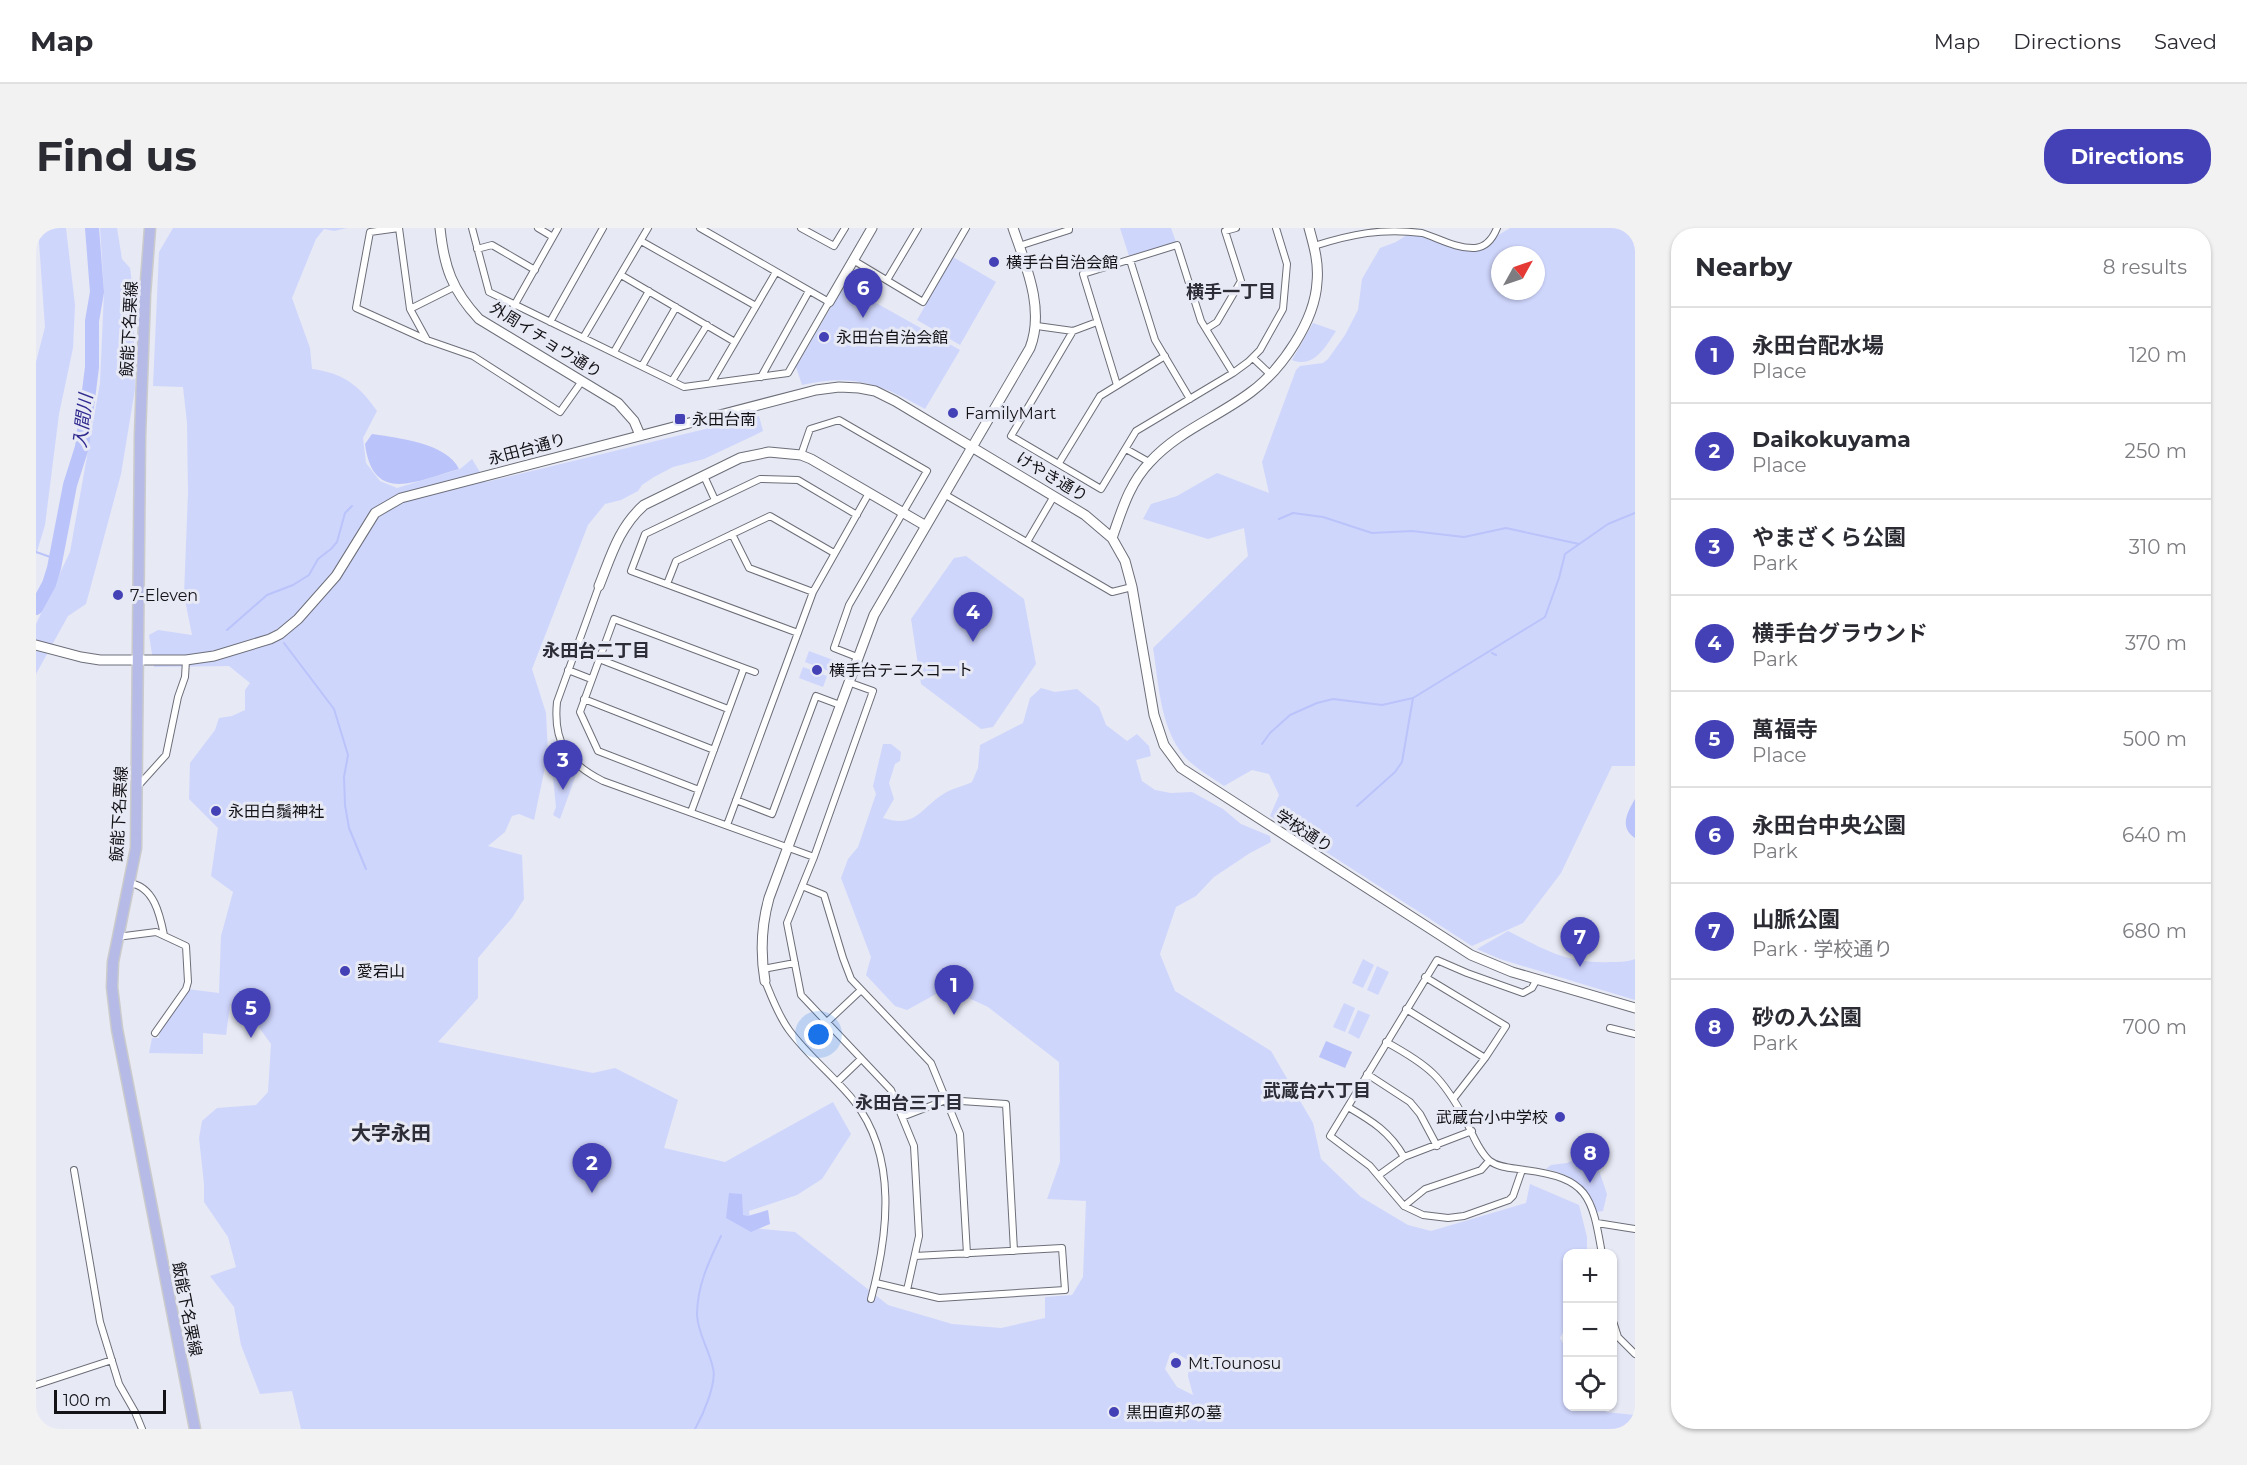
<!DOCTYPE html>
<meta charset="utf-8">
<style>
body{margin:0;font-family:Montserrat,"Noto Sans JP",sans-serif;background:#f2f2f3;color:#2b2b33}
.controls{position:absolute;right:18px;bottom:18px;display:grid;overflow:hidden;border-radius:12px;box-shadow:0 2px 4px #0004}
.controls button{width:54px;height:54px;display:grid;place-items:center;padding:0;border:0;border-bottom:2px solid #e1e1e2;background:#fff;color:#2b2b33;font:30px sans-serif}
.compass{position:absolute;left:1455px;top:18px;width:54px;height:54px;border-radius:50%;background:#fff;box-shadow:0 2px 4px #0004;rotate:50deg}
.scale{position:absolute;left:18px;bottom:15px;width:112px;box-sizing:border-box;padding-left:6px;border:3px solid #131317;border-top:0;font-size:16px;line-height:21px;white-space:nowrap;color:#131317;-webkit-text-stroke:4px #e7e9f5;paint-order:stroke}
.you{position:absolute;left:783px;top:807px;width:21px;height:21px;margin:-15px;border:4px solid #fff;border-radius:50%;background:#1a73e8;box-shadow:0 0 0 9px #1a73e833}
.badge{display:grid;place-items:center;width:39px;height:39px;border-radius:50%;background:#4441b6;color:#fff;font-size:20px;font-weight:700}
.pin{position:absolute;translate:-50% -50px;filter:drop-shadow(0 2px 3px #0008)}
.pin::after{content:'';position:absolute;top:32px;width:21px;height:18px;background:inherit;clip-path:polygon(0 0,100% 0,50% 100%)}
.list{margin:0;padding:0;list-style:none}
h2{display:flex;justify-content:space-between;align-items:center;height:78px;margin:0;padding:0 24px;font-size:26px}
h2 small{font-size:20px;font-weight:400;color:#7c7c81}
.list li{display:grid;grid-template-columns:39px 1fr auto;gap:18px;align-items:center;box-sizing:border-box;height:96px;padding:0 24px;border-top:2px solid #e1e1e2}
.list b{display:block;font-size:22px;white-space:nowrap}
.list p{margin:0;font-size:20px;white-space:nowrap;color:#7c7c81}
.list em{font-size:20px;font-style:normal;color:#7c7c81}
.icon{flex:none;width:33px;height:33px;fill:none;stroke:currentColor;stroke-width:2;stroke-linecap:round;stroke-linejoin:round}
.map{position:relative;flex:none;width:1599px;height:1201px;overflow:hidden;border-radius:24px}
header{display:flex;align-items:center;gap:36px;box-sizing:border-box;height:84px;padding:0 30px;background:#fff;border-bottom:2px solid #e1e1e2}
header strong{font-size:28px}
nav{display:flex;gap:33px;margin-inline-start:auto;font-size:21px}
.intro{display:flex;align-items:center;justify-content:space-between;box-sizing:border-box;height:144px;padding:0 36px}
h1{margin:0;font-size:42px}
.button{padding:15px 27px;border-radius:24px;background:#4441b6;color:#fff;font-size:21px;font-weight:700}
main{display:flex;gap:36px;padding:0 36px}
aside{flex:1;background:#fff;border-radius:24px;box-shadow:0 2px 4px #0004}
.map>svg:first-child{display:block}
.green{fill:#cfd6fc;fill-rule:evenodd}
.water{fill:#bac3fa}
.lines{fill:none;stroke-linecap:round;stroke-linejoin:round}
.stream{stroke:#bac3fa;stroke-width:2}
.river{stroke:#bac3fa;stroke-width:14}
.street-casing{stroke:#6c6e78;stroke-width:8}
.secondary-casing{stroke:#6c6e78;stroke-width:11}
.primary-casing{stroke:#cbcbcc;stroke-width:13}
.street{stroke:#fff;stroke-width:6}
.secondary{stroke:#fff;stroke-width:9}
.primary{stroke:#b5bbe6;stroke-width:10}
.poi-dot{fill:#4441b6;stroke:#e7e9f5;stroke-width:2}
.labels{text-anchor:middle;dominant-baseline:central;stroke-width:6;stroke-linejoin:round;paint-order:stroke}
.poi-label{font-size:16px;fill:#131317;stroke:#e7e9f5;text-anchor:start}
.street-label{font-size:16px;fill:#131317;stroke:#e7e9f5}
.neighbourhood-label{font-size:18px;font-weight:bold;fill:#2c2d36;stroke:#e7e9f5}
.water-label{font-size:18px;font-style:italic;fill:#312b90;stroke:#e7e9f5}
.quarter-label{font-size:20px;font-weight:bold;fill:#2c2d36;stroke:#e7e9f5}
</style>
<header>
<strong>Map</strong>
<nav><a>Map</a><a>Directions</a><a>Saved</a></nav>
</header>
<div class="intro"><h1>Find us</h1><a class="button">Directions</a></div>
<main>
<div class="map">
<svg width="1599" height="1201" viewBox="0 0 1599 1201">
<rect width="100%" height="100%" fill="#e7e9f5"/>
<path class="green" d="M 2,0 L 30,0 L 39,77 L 37,120 L 23,186 L 9,297 L 0,327 L 0,134 L 9,99 Z
M 64,0 L 81,0 L 86,31 L 94,40 L 97,62 L 99,161 L 85,246 L 50,376 L 32,388 L 0,446 L 0,396 L 34,324 L 64,155 L 68,64 Z
M 137,0 L 311,0 L 298,3 L 288,1 L 280,11 L 256,70 L 274,120 L 276,141 C 307,145 323,157 341,183 L 327,210 L 330,235 L 344,253 L 361,260 L 424,241 L 436,231 L 450,254 L 723,188 L 727,203 L 719,207 L 668,231 L 637,239 L 618,249 L 606,257 L 602,263 L 585,272 L 569,276 L 552,297 L 496,441 L 510,485 L 512,525 L 498,592 L 483,586 L 476,588 L 469,604 L 452,618 L 486,627 L 488,671 L 476,690 L 442,730 L 442,770 L 402,814 L 557,845 L 579,840 L 642,872 L 628,920 L 689,934 L 797,874 L 815,906 L 786,951 L 761,967 L 713,983 L 715,1000 L 759,1004 L 852,1077 L 916,1096 L 965,1100 L 1009,1090 L 1009,1069 L 1036,1067 L 1047,1049 L 1050,973 L 1011,971 L 1024,934 L 1023,834 L 952,779 L 911,760 L 871,782 L 859,778 L 830,747 L 835,729 L 805,650 L 812,631 L 822,619 L 840,566 L 837,558 L 847,516 L 855,516 L 865,524 L 864,533 L 859,536 L 853,555 L 858,571 L 847,590 C 881,601 885,579 909,565 C 917,560 928,558 936,554 L 942,540 L 944,517 L 987,495 L 994,470 L 1005,460 L 1019,464 L 1041,461 L 1063,479 L 1070,497 L 1091,513 L 1101,506 L 1113,518 L 1115,528 L 1100,532 L 1106,553 L 1119,562 L 1135,565 L 1156,564 L 1187,581 L 1205,596 L 1234,608 L 1235,614 L 1214,625 L 1178,649 L 1160,668 L 1140,679 L 1124,726 L 1139,763 L 1235,823 L 1277,895 L 1285,931 L 1325,969 L 1372,997 L 1395,1003 L 1490,975 L 1494,956 L 1543,977 L 1551,1009 L 1551,1025 L 1532,1026 L 1531,1097 L 1524,1110 L 1531,1122 L 1532,1178 L 1566,1179 L 1570,1184 L 1599,1187 L 1599,1201 L 265,1201 L 256,1163 L 224,1166 L 205,1117 L 198,1079 L 174,1048 L 200,1039 L 192,1009 L 168,974 L 168,956 L 163,910 L 166,893 L 181,880 L 220,877 L 232,864 L 235,816 L 214,787 L 194,778 L 190,807 L 167,805 L 167,826 L 113,825 L 116,810 L 123,810 L 124,801 L 151,761 L 183,765 L 185,708 L 197,664 L 175,648 L 182,600 L 153,571 L 154,535 L 179,502 L 183,490 L 196,488 L 209,482 L 209,462 L 214,455 L 193,438 L 118,439 L 113,407 L 122,402 L 156,407 L 148,367 L 152,265 L 151,195 L 147,159 L 117,158 L 123,24 ZM 1138,1124 L 1152,1132 L 1153,1138 L 1152,1148 L 1157,1167 L 1141,1159 L 1129,1141 L 1134,1126 Z
M 1084,0 L 1135,0 L 1140,14 L 1093,28 Z
M 1474,0 L 1599,0 L 1599,538 L 1576,538 L 1525,645 L 1487,695 L 1436,718 L 1234,588 L 1243,567 L 1233,546 L 1216,542 L 1188,558 C 1177,550 1164,543 1154,534 C 1124,507 1123,456 1117,420 L 1212,328 L 1208,300 L 1172,311 L 1107,291 L 1115,276 L 1141,268 L 1181,245 L 1233,265 L 1226,234 L 1260,142 L 1264,138 L 1287,135 L 1292,131 L 1309,107 L 1322,82 L 1326,51 L 1344,20 L 1360,14 L 1377,3 L 1441,20 ZM 1464,27 L 1500,27 L 1500,63 L 1464,63 Z
M 917,29 L 960,54 L 924,117 L 881,92 Z
M 808,57 L 924,122 L 889,181 C 846,156 815,145 766,157 L 760,139 Z
M 1277,95 L 1300,103 C 1290,118 1278,141 1256,132 Z
M 930,328 L 988,371 L 1000,436 L 957,499 L 945,501 L 885,456 L 875,391 L 918,330 Z
M 773,423 L 797,432 L 793,443 L 769,434 Z
M 767,439 L 791,448 L 787,459 L 763,450 Z
M 518,512 L 541,544 L 524,591 L 517,587 L 520,579 L 514,520 Z
M 1472,703 C 1509,722 1532,736 1575,734 C 1584,734 1591,734 1599,731 L 1599,772 L 1464,731 L 1441,721 Z
M 1327,731 L 1338,737 L 1327,760 L 1316,755 Z
M 1341,738 L 1353,744 L 1342,767 L 1331,762 Z
M 1308,775 L 1319,780 L 1309,804 L 1297,799 Z
M 1322,782 L 1334,787 L 1323,811 L 1312,805 Z
M 1553,925 L 1559,931 L 1571,966 L 1567,983 L 1561,984 C 1555,960 1534,946 1510,941 L 1515,937 L 1531,935 Z"/>
<path class="water" d="M 336,206 C 362,210 411,215 423,241 C 382,252 337,278 329,216 Z
M 1599,571 L 1599,610 C 1583,599 1591,585 1599,571 Z
M 1290,813 L 1316,824 L 1309,840 L 1283,829 Z
M 693,965 L 706,966 L 707,987 L 712,988 L 732,982 L 734,996 L 715,1004 L 690,990 Z"/>
<g class="lines">
<path class="stream" d="M 1243,291 L 1257,285 L 1287,289 L 1336,305 L 1376,303 L 1428,309 L 1470,300 L 1543,316
M 0,324 L 20,331
M 191,402 L 231,367 L 257,357 L 273,347 L 282,331 L 295,321 L 301,314 L 309,285 L 316,278
M 248,415 L 298,481 L 312,527 L 308,549 L 309,577 L 313,600 L 330,641
M 1456,425 L 1460,427
M 1226,516 L 1234,505 L 1254,487 L 1281,475 L 1297,471 L 1346,477 L 1377,470 L 1509,389 L 1523,350 L 1529,326 L 1572,296 L 1599,285
M 1321,578 L 1359,544 L 1366,534 L 1377,470
M 659,1201 C 667,1187 681,1155 677,1140 C 673,1121 662,1106 661,1087 C 661,1058 673,1033 685,1008"/>
<path class="river" d="M 0,380 L 13,356 L 18,340 L 34,257 L 46,219 L 56,139 L 56,93 L 61,64 L 56,0"/>
<g class="street-casing">
<path id="street" d="M 436,0 L 453,64 L 648,159 L 752,145 L 793,74 L 664,0
M 502,0 L 517,9
M 765,0 L 798,18 L 809,0
M 605,13 L 720,78
M 983,18 L 1033,2 L 1033,0
M 1278,18 C 1316,6 1345,0 1386,5 C 1402,10 1421,21 1439,20 C 1451,19 1457,10 1461,0
M 441,21 L 456,17 L 499,42
M 817,32 L 887,74 L 930,0
M 1094,32 L 1119,112 L 1154,171
M 585,47 L 699,114
M 851,52 L 882,0
M 478,78 L 522,0
M 374,81 L 418,59
M 514,94 L 567,0
M 1001,98 L 1037,103 L 1061,94
M 1170,101 L 1181,94 L 1205,53 L 1189,3 L 1200,0
M 1037,103 L 975,208 L 1065,261 L 1100,203 L 1197,145 L 1212,134 L 1224,122 L 1247,81 L 1251,36 L 1240,0
M 547,110 L 612,0
M 391,112 L 374,81 L 363,0 L 334,4 L 320,80 L 391,112 L 437,128 L 524,184 L 546,153
M 578,124 L 613,63
M 1217,130 L 1235,147
M 606,138 L 640,79
M 725,149 L 773,63
M 636,153 L 671,97
M 675,155 L 740,44
M 1081,157 L 1047,46 L 1141,17 L 1165,93 L 1197,145
M 1090,221 L 1113,234
M 765,227 L 774,201 L 803,192 L 891,243 L 813,377 L 798,420 L 821,429
M 1023,235 L 1064,168 L 1129,128
M 668,248 L 679,272
M 908,266 L 1076,364 L 1096,359
M 696,306 L 713,340 L 777,364
M 991,314 L 1018,268
M 631,356 L 640,333 L 734,288 L 798,325
M 563,358 L 521,474 C 517,514 531,535 567,553 L 778,629
M 762,405 L 595,343 L 609,306 L 724,251 L 762,252 L 821,287
M 563,431 L 692,481
M 708,440 L 719,444
M 532,442 L 555,451
M 812,454 L 837,463 L 778,629 L 751,695 L 765,767 L 855,862 L 878,918 L 883,1008 L 871,1062
M 548,471 L 678,522
M 102,558 L 130,527 L 142,469 L 149,449 L 150,432
M 700,572 L 736,586 L 780,468 L 804,477
M 655,584 L 708,440 L 578,391 L 544,484 L 562,523 L 663,562
M 691,597 L 777,364 L 833,265
M 93,655 C 118,658 124,687 128,707
M 766,658 L 788,667 L 807,730 L 815,751 L 895,835 L 924,906 L 931,1026
M 81,709 L 120,704 L 150,718 L 152,754 L 150,761 L 119,805
M 727,741 L 759,735
M 1389,749 L 1470,798 L 1449,830 L 1418,870
M 729,753 C 736,770 742,787 753,802 C 772,828 798,848 818,873 C 862,929 852,1007 835,1071
M 1370,781 L 1449,830
M 791,794 L 825,762
M 1574,800 L 1599,806
M 1350,814 C 1394,838 1406,849 1430,893 C 1436,905 1443,924 1454,933 C 1463,940 1477,940 1489,942 C 1552,950 1556,967 1566,1026
M 1331,846 L 1374,874 L 1384,886 L 1401,918
M 801,854 L 825,831
M 1312,879 C 1336,893 1354,904 1368,929
M 866,889 L 910,872 L 970,876 L 978,1023
M 38,942 L 64,1094 L 83,1156 L 99,1184 L 106,1201
M 1486,942 L 1477,968 L 1473,972 L 1428,988 L 1412,990 L 1387,987 L 1368,978 L 1334,938 L 1294,908 L 1401,732 L 1431,745 L 1487,765 L 1496,760 L 1501,751
M 1343,947 L 1368,929 L 1436,903
M 1368,978 L 1389,961 L 1445,942 L 1453,933
M 1561,995 L 1599,1001
M 840,1055 L 903,1070 L 1029,1062 L 1026,1020 L 879,1028
M 1576,1090 L 1582,1109 L 1599,1126
M 0,1157 L 76,1132"/>
</g>
<g class="secondary-casing">
<path id="secondary" d="M 404,0 C 408,39 416,62 443,91 L 582,175 L 598,193 L 604,207
M 793,74 L 836,0
M 1076,310 C 1086,282 1093,256 1114,234 C 1142,203 1182,189 1215,164 C 1246,141 1279,93 1281,54 C 1283,35 1278,18 1273,0
M 563,358 C 575,328 583,299 608,277 L 704,230 L 733,224 L 765,227 L 775,231 L 890,298
M 0,417 L 45,429 L 64,432 L 150,432 L 178,428 L 234,411 L 244,406 L 262,391 L 300,348 L 339,285 L 365,270 L 780,162 L 803,159 L 823,160 L 839,163 L 859,173 L 1049,287 L 1076,310 L 1089,333 L 1096,359 L 1118,487 L 1128,517 L 1145,540 L 1435,727 L 1476,744 L 1599,780
M 729,753 C 724,724 725,699 733,670 L 838,387 L 994,120 C 1009,81 990,38 977,0"/>
</g>
<g class="primary-casing">
<path id="primary" d="M 114,0 L 109,66 L 104,208 L 100,620 L 77,734 L 76,759 L 81,801 L 159,1201"/>
</g>
<use href="#street" class="street"/>
<use href="#secondary" class="secondary"/>
<use href="#primary" class="primary"/>
</g>
<g class="poi-dot">
<circle cx="958" cy="34" r="6"/>
<circle cx="788" cy="109" r="6"/>
<circle cx="917" cy="185" r="6"/>
<rect x="638" y="185" width="12" height="12" rx="3"/>
<circle cx="82" cy="367" r="6"/>
<circle cx="781" cy="442" r="6"/>
<circle cx="180" cy="583" r="6"/>
<circle cx="309" cy="743" r="6"/>
<circle cx="1524" cy="889" r="6"/>
<circle cx="1140" cy="1135" r="6"/>
<circle cx="1078" cy="1184" r="6"/>
</g>
<g class="labels">
<g class="poi-label">
<text x="970" y="34">横手台自治会館</text>
<text x="800" y="109">永田台自治会館</text>
<text x="929" y="185">FamilyMart</text>
<text x="656" y="191">永田台南</text>
<text x="94" y="367">7-Eleven</text>
<text x="793" y="442">横手台テニスコート</text>
<text x="192" y="583">永田白鬚神社</text>
<text x="321" y="743">愛宕山</text>
<text x="1512" y="889" text-anchor="end">武蔵台小中学校</text>
<text x="1152" y="1135">Mt.Tounosu</text>
<text x="1090" y="1184">黒田直邦の墓</text>
</g>
<g class="street-label">
<text transform="translate(93 101) rotate(-87)">飯能下名栗線</text>
<text transform="translate(510 112) rotate(32)">外周イチョウ通り</text>
<text transform="translate(491 221) rotate(-15)">永田台通り</text>
<text transform="translate(1016 249) rotate(31)">けやき通り</text>
<text transform="translate(83 586) rotate(-87)">飯能下名栗線</text>
<text transform="translate(1268 603) rotate(33)">学校通り</text>
<text transform="translate(151 1081) rotate(79)">飯能下名栗線</text>
</g>
<g class="neighbourhood-label">
<text x="1195" y="64">横手一丁目</text>
<text x="560" y="423">永田台二丁目</text>
<text x="1281" y="863">武蔵台六丁目</text>
<text x="873" y="875">永田台三丁目</text>
</g>
<g class="water-label">
<text transform="translate(47 193) rotate(-83)">入間川</text>
</g>
<g class="quarter-label">
<text x="355" y="905">大字永田</text>
</g>
</g>
</svg>
<div class="controls">
<button>+</button>
<button>−</button>
<button><svg class="icon" aria-label="locate" viewBox="0 0 24 24"><circle cx="12" cy="12" r="6"/><path d="M12 2v4M12 18v4M2 12h4M18 12h4"/></svg></button>
</div>
<svg class="compass" viewBox="-18 -18 36 36"><path d="M0-13l5 13h-10z" fill="#e53935"/><path d="M0 13l5-13h-10z" fill="#7c7c81"/></svg>
<div class="scale">100 m</div>
<div class="you"></div>
<div class="pin badge" style="left:918px;top:787px">1</div>
<div class="pin badge" style="left:556px;top:965px">2</div>
<div class="pin badge" style="left:527px;top:562px">3</div>
<div class="pin badge" style="left:937px;top:414px">4</div>
<div class="pin badge" style="left:215px;top:810px">5</div>
<div class="pin badge" style="left:827px;top:90px">6</div>
<div class="pin badge" style="left:1544px;top:739px">7</div>
<div class="pin badge" style="left:1554px;top:955px">8</div>
</div>
<aside>
<h2>Nearby<small>8 results</small></h2>
<ul class="list">
<li><span class="badge">1</span><div><b>永田台配水場</b><p>Place</p></div><em>120 m</em></li>
<li><span class="badge">2</span><div><b>Daikokuyama</b><p>Place</p></div><em>250 m</em></li>
<li><span class="badge">3</span><div><b>やまざくら公園</b><p>Park</p></div><em>310 m</em></li>
<li><span class="badge">4</span><div><b>横手台グラウンド</b><p>Park</p></div><em>370 m</em></li>
<li><span class="badge">5</span><div><b>萬福寺</b><p>Place</p></div><em>500 m</em></li>
<li><span class="badge">6</span><div><b>永田台中央公園</b><p>Park</p></div><em>640 m</em></li>
<li><span class="badge">7</span><div><b>山脈公園</b><p>Park · 学校通り</p></div><em>680 m</em></li>
<li><span class="badge">8</span><div><b>砂の入公園</b><p>Park</p></div><em>700 m</em></li>
</ul>
</aside>
</main>
